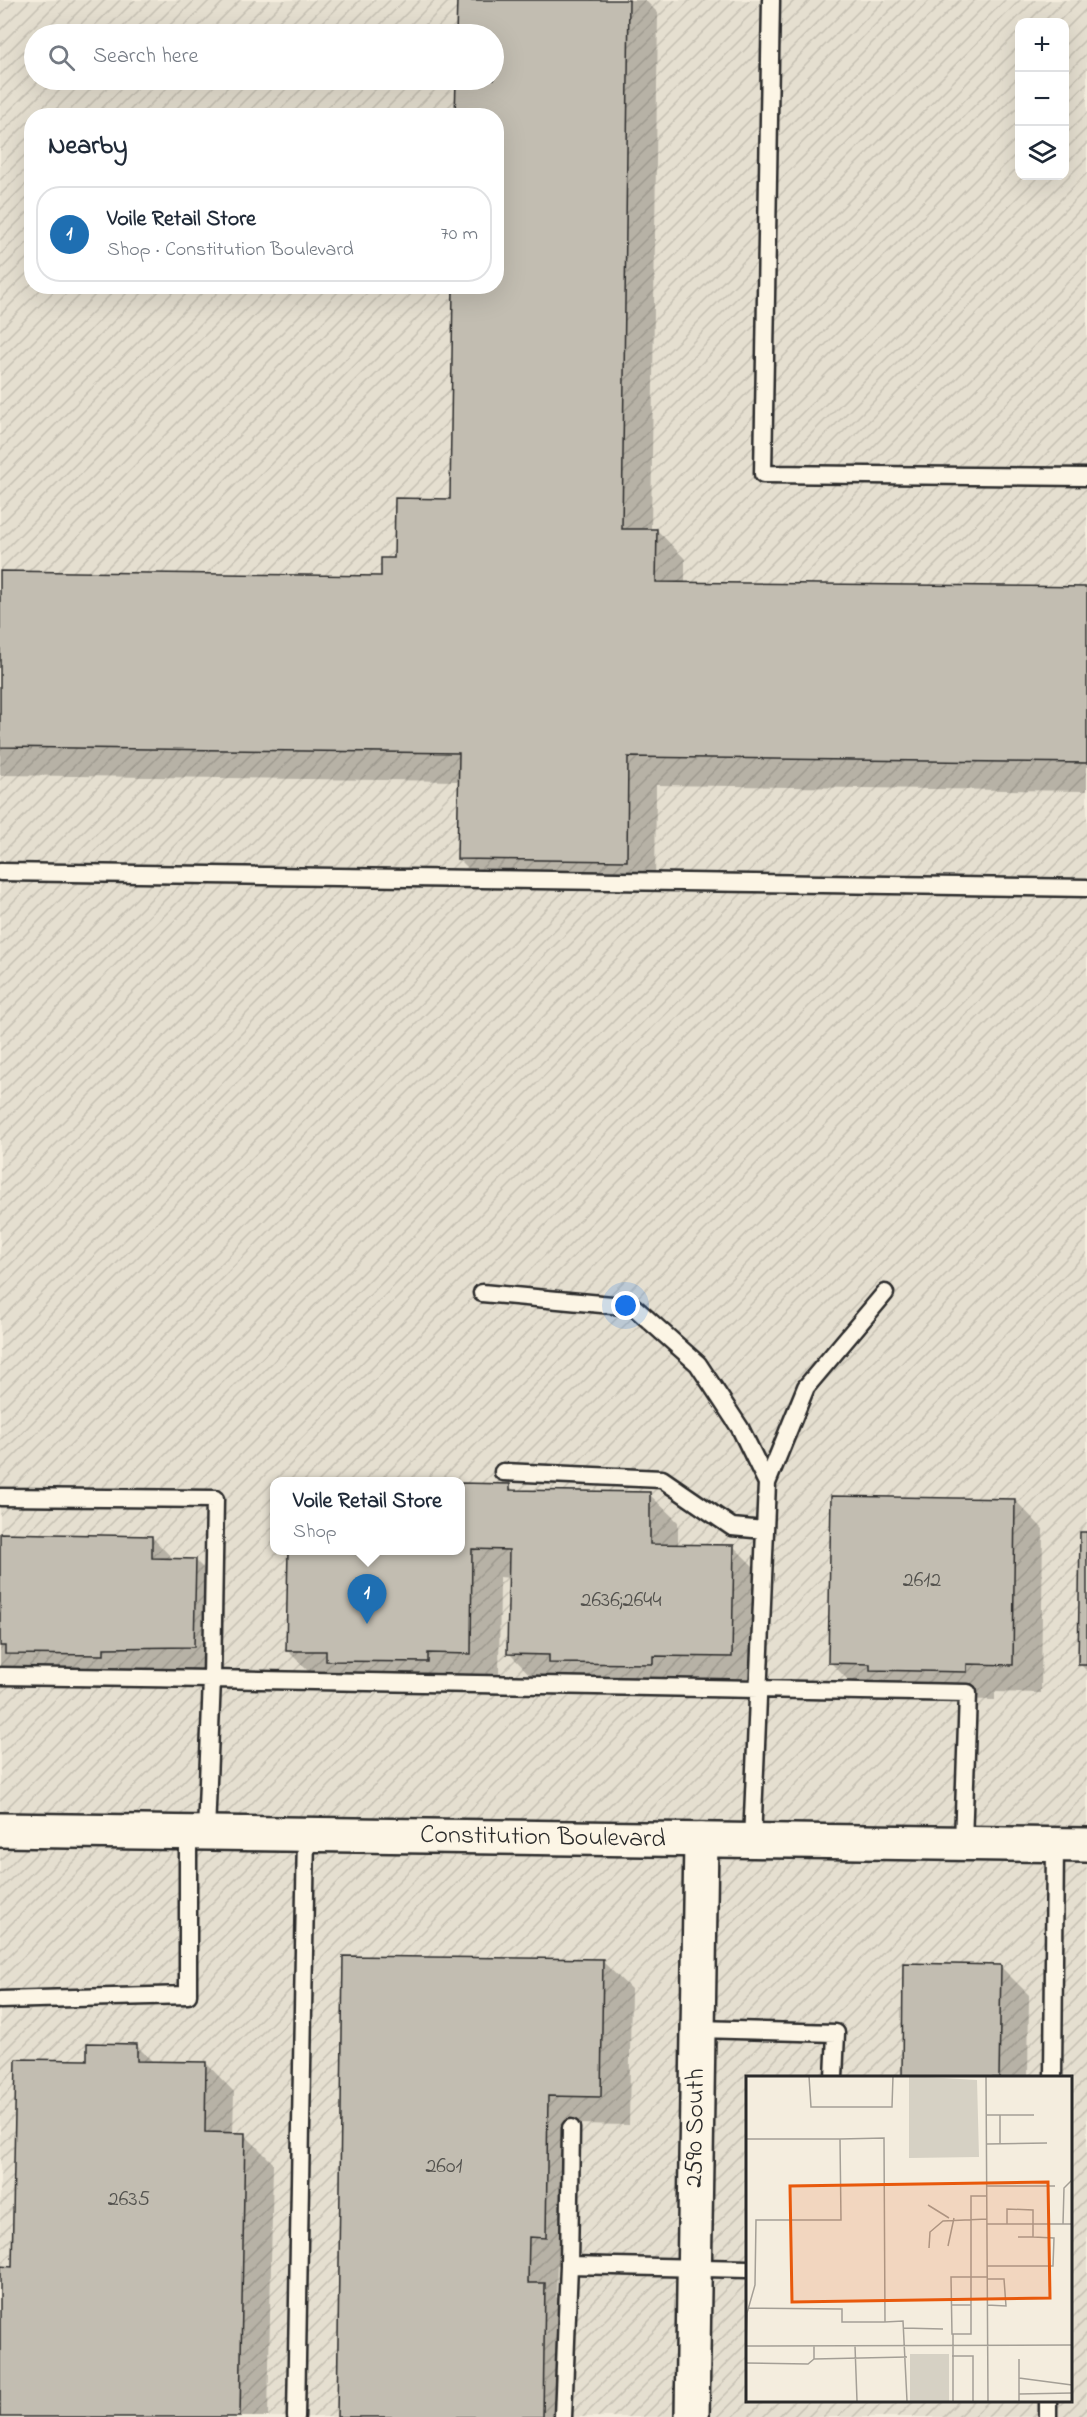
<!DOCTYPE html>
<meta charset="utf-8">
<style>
body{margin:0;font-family:"Indie Flower",sans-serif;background:#f2f2f3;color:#1f2937}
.controls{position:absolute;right:18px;top:18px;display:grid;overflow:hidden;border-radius:12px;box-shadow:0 6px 24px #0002}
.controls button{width:54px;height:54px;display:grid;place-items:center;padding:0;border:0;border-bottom:2px solid #e0e1e3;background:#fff;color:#1f2937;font:30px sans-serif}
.you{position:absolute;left:626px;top:1306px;width:21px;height:21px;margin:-15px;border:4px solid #fff;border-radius:50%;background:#1a73e8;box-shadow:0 0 0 9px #1a73e833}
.badge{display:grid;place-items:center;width:39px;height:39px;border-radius:50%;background:#1f6fb2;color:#fff;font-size:20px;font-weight:700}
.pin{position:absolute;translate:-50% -50px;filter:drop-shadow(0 2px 3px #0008)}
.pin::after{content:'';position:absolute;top:32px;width:21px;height:18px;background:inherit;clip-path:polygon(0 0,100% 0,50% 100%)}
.popup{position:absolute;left:270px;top:1477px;width:195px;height:78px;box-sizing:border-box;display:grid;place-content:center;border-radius:12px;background:#fff;filter:drop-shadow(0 2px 4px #0005);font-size:20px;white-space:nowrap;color:#747a83}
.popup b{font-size:22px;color:#1f2937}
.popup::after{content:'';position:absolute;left:50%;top:100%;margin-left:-12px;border:12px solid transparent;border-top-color:#fff}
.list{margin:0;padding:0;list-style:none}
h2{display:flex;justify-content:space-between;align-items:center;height:78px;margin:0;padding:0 24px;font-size:26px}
h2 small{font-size:20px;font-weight:400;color:#747a83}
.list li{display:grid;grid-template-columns:39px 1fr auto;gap:18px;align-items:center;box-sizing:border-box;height:96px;margin:0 12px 12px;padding:0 12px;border:2px solid #e0e1e3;border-radius:24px}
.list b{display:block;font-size:22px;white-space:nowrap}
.list p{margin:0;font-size:20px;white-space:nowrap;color:#747a83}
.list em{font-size:20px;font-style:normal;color:#747a83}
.icon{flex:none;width:33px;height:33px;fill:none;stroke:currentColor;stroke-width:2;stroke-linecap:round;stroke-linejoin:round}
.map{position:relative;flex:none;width:1087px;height:2417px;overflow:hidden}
.search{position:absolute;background:#fff;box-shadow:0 6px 24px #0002;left:24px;top:24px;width:480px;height:66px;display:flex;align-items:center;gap:15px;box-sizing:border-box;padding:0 21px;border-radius:33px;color:#747a83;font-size:22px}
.panel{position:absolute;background:#fff;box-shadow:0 6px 24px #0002;left:24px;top:108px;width:480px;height:186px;border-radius:24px}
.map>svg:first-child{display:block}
.industrial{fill:url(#industrial-furrows);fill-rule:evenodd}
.shadow{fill:#0003}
.building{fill:#c2bdb1;stroke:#2b2b2b;stroke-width:1.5}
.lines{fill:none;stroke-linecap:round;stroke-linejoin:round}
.service-casing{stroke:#2b2b2b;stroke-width:21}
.minor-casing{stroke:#2b2b2b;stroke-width:38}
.tertiary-casing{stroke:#2b2b2b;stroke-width:38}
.service{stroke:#fcf5e5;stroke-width:16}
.minor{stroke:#fcf5e5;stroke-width:33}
.tertiary{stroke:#fcf5e5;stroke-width:33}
.labels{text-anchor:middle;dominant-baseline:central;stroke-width:4.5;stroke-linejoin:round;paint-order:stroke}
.number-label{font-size:22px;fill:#51504c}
.street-label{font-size:26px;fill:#2b2b2b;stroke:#fcf5e5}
.inset-road{fill:none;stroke:#a49f96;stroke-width:1.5}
.view{fill:#e8590c;fill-opacity:0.15;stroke:#e8590c;stroke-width:3}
.inset-edge{fill:none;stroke:#2b2b2b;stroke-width:3}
</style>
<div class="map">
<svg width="1087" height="2417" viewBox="0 0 1087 2417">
<defs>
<pattern id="industrial-furrows" width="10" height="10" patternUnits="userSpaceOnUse" patternTransform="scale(1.5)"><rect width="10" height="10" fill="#e5dfd0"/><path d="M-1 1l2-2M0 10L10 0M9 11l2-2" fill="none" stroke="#c5c0b3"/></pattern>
</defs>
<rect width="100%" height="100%" fill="#f4edde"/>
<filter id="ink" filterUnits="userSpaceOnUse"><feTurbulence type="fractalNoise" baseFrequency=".0167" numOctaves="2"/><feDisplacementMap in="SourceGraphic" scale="12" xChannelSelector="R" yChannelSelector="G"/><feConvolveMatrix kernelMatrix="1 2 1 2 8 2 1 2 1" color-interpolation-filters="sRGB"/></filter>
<g filter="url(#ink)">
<path class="industrial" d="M 0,0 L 1087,0 L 1087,2417 L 0,2417 ZM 1020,22 L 1064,22 L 1064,176 L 1020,176 ZM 34,34 L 494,34 L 494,80 L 34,80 ZM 32,116 L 496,116 L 496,286 L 32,286 ZM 274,1482 L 460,1482 L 460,1550 L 274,1550 ZM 748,2078 L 1070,2078 L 1070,2400 L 748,2400 Z"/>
<path class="shadow" d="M 458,0 L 645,0 L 658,13 L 651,530 L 657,530 L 685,559 L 685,584 L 1087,589 L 1087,791 L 656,785 L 655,889 L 487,887 L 458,858 L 460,781 L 0,775 L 0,573 L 383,577 L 395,560 L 452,501 L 496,286 L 496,116 L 457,116 L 457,80 L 494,80 L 494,34 L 458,34 Z
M 460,1485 L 509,1486 L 516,1492 L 649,1494 L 678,1522 L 678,1546 L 734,1547 L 762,1575 L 760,1685 L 537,1682 L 509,1653 L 510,1578 L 500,1577 L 499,1682 L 316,1679 L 287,1650 L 460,1550 Z
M 1015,1500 L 1043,1529 L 1041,1693 L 995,1692 L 995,1700 L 900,1698 L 859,1691 L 830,1662 Z
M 0,1534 L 152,1537 L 174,1560 L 195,1560 L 224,1589 L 223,1675 L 0,1673 Z
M 1087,1534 L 1087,1671 L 1080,1664 Z
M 602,1961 L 631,1989 L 629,2125 L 576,2124 L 574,2266 L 557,2265 L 556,2297 L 573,2313 L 572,2417 L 339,2417 Z
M 1000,1966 L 1029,1995 L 1028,2078 L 903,2078 Z
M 136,2045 L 153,2062 L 206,2063 L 234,2092 L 233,2134 L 244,2134 L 273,2163 L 268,2417 L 0,2417 L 0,2268 L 14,2268 L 89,2062 Z"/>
<path class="building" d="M 457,0 L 629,0 L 622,529 L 657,529 L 656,582 L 1087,587 L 1087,763 L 628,757 L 627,861 L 457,859 L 459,753 L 0,747 L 0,571 L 381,576 L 381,558 L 394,558 L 395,498 L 450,499 L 453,286 L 496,286 L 496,116 L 455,116 L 456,80 L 494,80 L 494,34 L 456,34 Z
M 460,1483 L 510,1484 L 510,1490 L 650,1492 L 650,1544 L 734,1545 L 732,1657 L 653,1656 L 653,1664 L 549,1663 L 549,1655 L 507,1654 L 509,1550 L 472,1549 L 471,1654 L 428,1653 L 428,1662 L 326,1661 L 326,1651 L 286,1651 L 288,1550 L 460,1550 Z
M 831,1496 L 1015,1499 L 1013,1665 L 967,1664 L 967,1672 L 870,1670 L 870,1664 L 828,1663 Z
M 1080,1532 L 1087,1532 L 1087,1665 L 1078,1665 Z
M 0,1533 L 152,1536 L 152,1558 L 196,1559 L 194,1647 L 104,1648 L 104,1655 L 5,1654 L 5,1646 L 0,1646 Z
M 343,1956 L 603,1959 L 601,2097 L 548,2096 L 546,2238 L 529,2237 L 528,2283 L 545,2283 L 543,2417 L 337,2417 Z
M 903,1963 L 1001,1965 L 999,2078 L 902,2078 Z
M 87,2043 L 137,2044 L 137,2061 L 206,2062 L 205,2132 L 245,2133 L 240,2417 L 0,2417 L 0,2266 L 12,2267 L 16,2059 L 87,2060 Z"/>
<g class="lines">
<g class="service-casing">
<path id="service" d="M 771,0 L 763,474 L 1087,477
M 0,872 L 1087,888
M 482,1293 L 634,1307 L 698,1364 L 740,1428 L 767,1483 L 752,1841
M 503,1472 L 662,1479 L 732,1527 L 764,1530
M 767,1483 L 806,1387 L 885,1293
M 0,1497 L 215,1499 L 212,1679 L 0,1676
M 206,1833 L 212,1679 L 968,1693 L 963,1843
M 0,2000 L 188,1995 L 188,1832
M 698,2029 L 836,2033 L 834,2078
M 1053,2078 L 1055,1844
M 571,2128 L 569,2265 L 748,2269
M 296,2417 L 306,1834
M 563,2417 L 569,2265
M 1048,2417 L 1048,2400"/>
</g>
<g class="minor-casing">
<path id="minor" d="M 692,2417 L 701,1840"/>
</g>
<g class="tertiary-casing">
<path id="tertiary" d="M 0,1830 L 1087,1845"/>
</g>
<use href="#service" class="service"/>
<use href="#minor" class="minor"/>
<use href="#tertiary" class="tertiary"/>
</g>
</g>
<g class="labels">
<g class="number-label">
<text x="922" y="1581">2612</text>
<text x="621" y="1601">2636;2644</text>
<text x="444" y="2167">2601</text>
<text x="129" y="2200">2635</text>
</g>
<g class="street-label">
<text transform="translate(543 1838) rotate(1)">Constitution Boulevard</text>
<text transform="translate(696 2128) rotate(-89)">2590 South</text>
</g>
</g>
<g transform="translate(746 2076)">
<rect width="326" height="326" fill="#f4edde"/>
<path d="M 163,0 L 231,4 L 233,81 L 163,82 ZM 164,278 L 203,278 L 203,325 L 164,325 Z" fill="#d6d1c4"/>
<path class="inset-road" d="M 63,0 L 65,31 L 146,31 L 147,0M 240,0 L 242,325M 240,39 L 288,39M 0,63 L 94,63M 241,68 L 301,67M 254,68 L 254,39M 241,110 L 309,110M 241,120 L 225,120 L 225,201 L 241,201M 182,129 L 203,142M 241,148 L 326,148M 261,148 L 261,133 L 287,134 L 287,161 L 272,161M 317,148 L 318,112 L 326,104M 202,170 L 208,142M 183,172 L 184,156 L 197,145 L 241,143M 241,190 L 307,190 L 308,162 L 287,161M 205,201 L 225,201 L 225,258 L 206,258 ZM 241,203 L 258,203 L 260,230 L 241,229M 206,229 L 225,229M 2,232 L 96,233 L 96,246 L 139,246M 157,252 L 197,253M 0,270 L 1,237 L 9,209 L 10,144 L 95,144 L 94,63 L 138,62 L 139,246 L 157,245 L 161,325M 0,270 L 326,269M 68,270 L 68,283 L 161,281M 109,270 L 111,325M 206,280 L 227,280 L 227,325M 273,283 L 273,325M 0,287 L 62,288 L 68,283M 273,302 L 326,309M 273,318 L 326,317M 207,325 L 207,258"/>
<path class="view" d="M 302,106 L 304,222 L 46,226 L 44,110 Z"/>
<rect width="326" height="326" class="inset-edge"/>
</g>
</svg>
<div class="controls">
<button>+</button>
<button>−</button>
<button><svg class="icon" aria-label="layers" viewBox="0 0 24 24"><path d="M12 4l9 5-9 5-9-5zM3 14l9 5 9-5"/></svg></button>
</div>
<div class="you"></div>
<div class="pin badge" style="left:367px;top:1624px">1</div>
<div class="popup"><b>Voile Retail Store</b>Shop</div>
<div class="search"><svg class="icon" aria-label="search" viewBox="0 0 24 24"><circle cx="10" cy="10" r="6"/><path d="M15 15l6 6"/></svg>Search here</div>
<section class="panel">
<h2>Nearby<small></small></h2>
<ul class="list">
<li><span class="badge">1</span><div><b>Voile Retail Store</b><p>Shop · Constitution Boulevard</p></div><em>70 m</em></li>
</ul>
</section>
</div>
